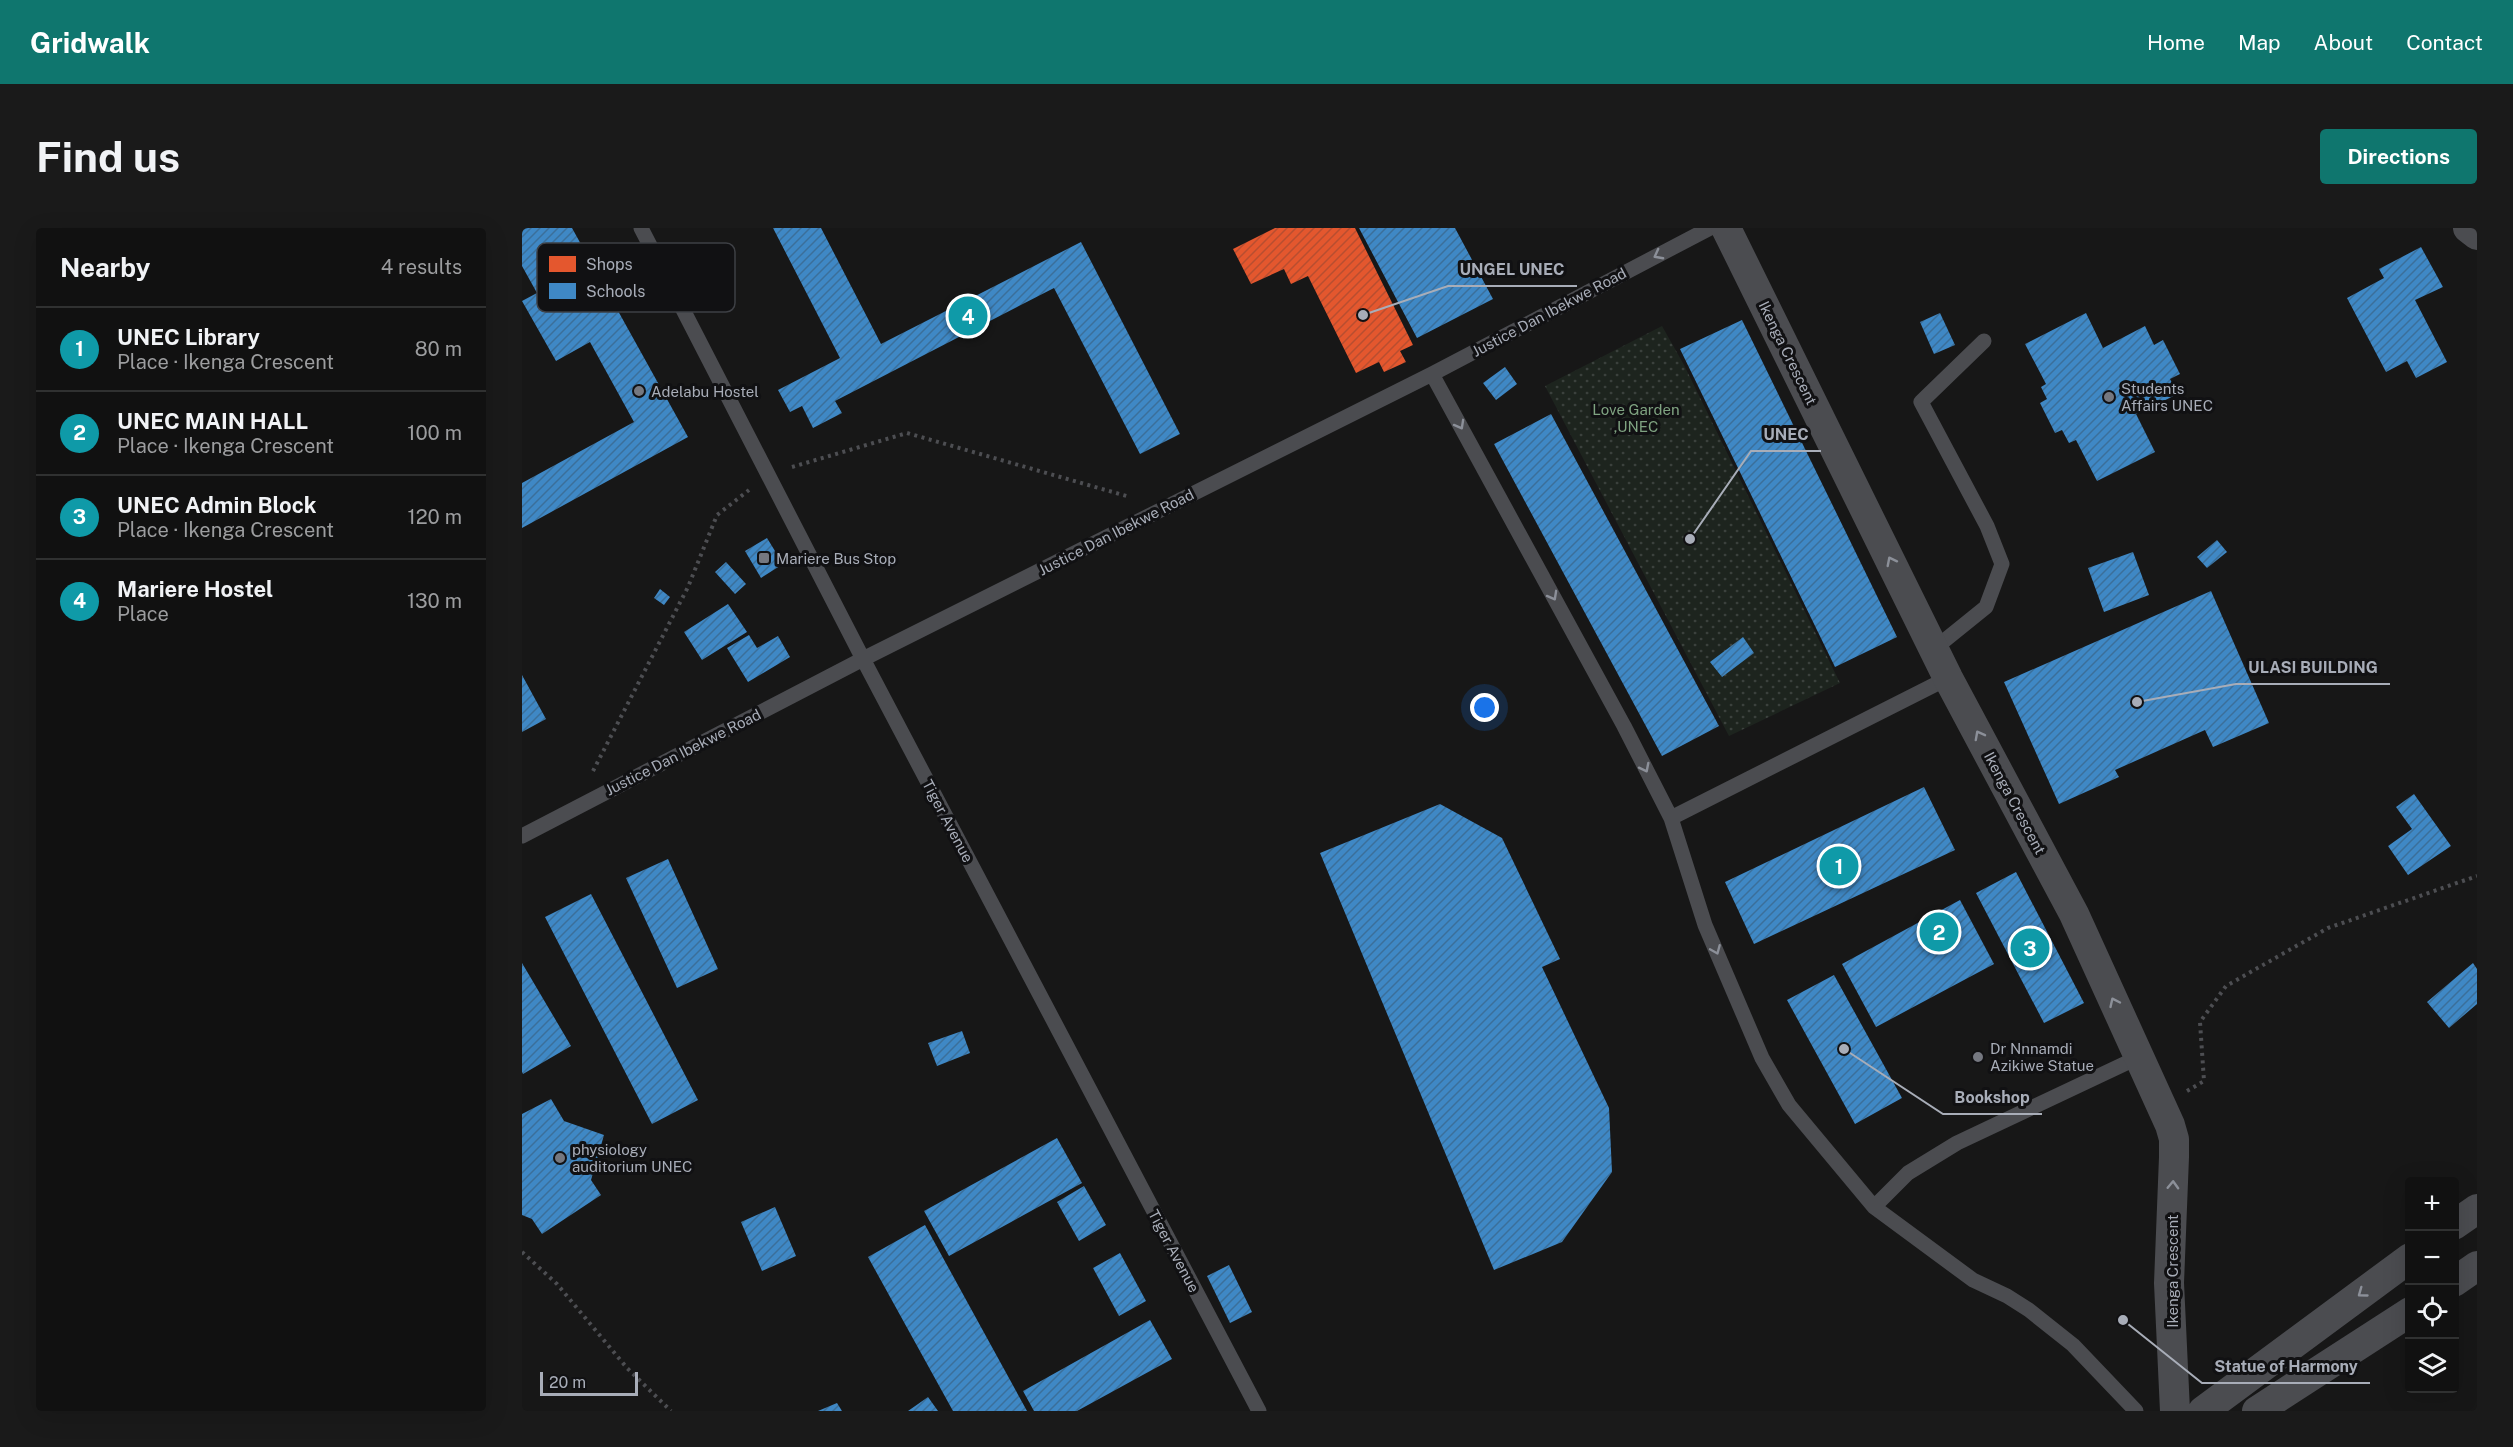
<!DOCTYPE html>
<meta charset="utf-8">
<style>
body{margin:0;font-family:"Public Sans",sans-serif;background:#1a1a1a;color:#f1f3f6}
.controls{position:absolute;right:18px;bottom:18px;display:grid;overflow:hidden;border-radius:6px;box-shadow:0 6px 24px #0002}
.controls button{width:54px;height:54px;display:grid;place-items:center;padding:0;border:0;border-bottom:2px solid #303131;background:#111;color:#f1f3f6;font:30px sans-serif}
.scale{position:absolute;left:18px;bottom:15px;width:98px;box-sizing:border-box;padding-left:6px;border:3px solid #a8adb8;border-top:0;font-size:16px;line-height:21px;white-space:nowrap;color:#a8adb8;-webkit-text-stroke:4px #111113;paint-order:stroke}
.you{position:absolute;left:963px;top:480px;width:21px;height:21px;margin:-15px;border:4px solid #fff;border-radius:50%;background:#1a73e8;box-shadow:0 0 0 9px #1a73e833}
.badge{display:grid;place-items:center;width:39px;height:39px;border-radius:50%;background:#0f766e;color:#fff;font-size:20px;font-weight:700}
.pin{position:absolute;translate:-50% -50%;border:3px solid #fff;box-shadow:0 2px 6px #0006}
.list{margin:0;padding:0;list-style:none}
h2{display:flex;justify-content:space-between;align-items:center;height:78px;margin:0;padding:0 24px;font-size:26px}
h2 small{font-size:20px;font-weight:400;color:#9c9d9f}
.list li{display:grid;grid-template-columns:39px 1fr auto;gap:18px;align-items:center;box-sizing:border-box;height:84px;padding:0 24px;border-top:2px solid #303131}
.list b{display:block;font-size:22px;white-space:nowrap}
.list p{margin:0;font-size:20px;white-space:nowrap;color:#9c9d9f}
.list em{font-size:20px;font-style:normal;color:#9c9d9f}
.icon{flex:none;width:33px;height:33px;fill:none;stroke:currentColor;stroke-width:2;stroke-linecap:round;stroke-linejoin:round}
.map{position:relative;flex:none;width:1955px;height:1183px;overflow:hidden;border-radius:6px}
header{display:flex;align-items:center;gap:36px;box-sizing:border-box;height:84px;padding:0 30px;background:#0f766e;color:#fff}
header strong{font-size:28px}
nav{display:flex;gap:33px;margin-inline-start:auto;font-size:21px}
.intro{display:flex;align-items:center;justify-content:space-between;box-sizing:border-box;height:144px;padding:0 36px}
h1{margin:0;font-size:42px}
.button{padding:15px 27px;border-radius:6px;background:#0f766e;color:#fff;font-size:21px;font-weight:700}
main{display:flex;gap:36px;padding:0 36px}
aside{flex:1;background:#111;border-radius:6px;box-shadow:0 6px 24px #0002}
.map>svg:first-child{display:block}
.green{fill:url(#green-dots)}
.shops{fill:url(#shops-hatch)}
.schools{fill:url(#schools-hatch)}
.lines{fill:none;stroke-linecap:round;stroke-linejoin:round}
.path{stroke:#4d4e52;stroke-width:4;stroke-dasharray:3 4.5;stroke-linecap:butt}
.lane{stroke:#4b4c50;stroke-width:15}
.street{stroke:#4b4c50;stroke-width:30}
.oneway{stroke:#8c9099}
.poi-dot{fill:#757880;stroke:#111113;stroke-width:2}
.labels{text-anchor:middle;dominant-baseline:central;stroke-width:6;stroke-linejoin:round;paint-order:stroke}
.street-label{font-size:15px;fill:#a8adb8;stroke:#111113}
.poi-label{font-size:15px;fill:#a8adb8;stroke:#111113;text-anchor:start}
.park-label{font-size:15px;fill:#7fa381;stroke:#111113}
.key{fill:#111113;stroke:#3e4045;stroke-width:1.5}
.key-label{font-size:16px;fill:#a8adb8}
.leader{fill:none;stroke:#a8adb8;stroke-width:2}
.callout-dot{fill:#a8adb8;stroke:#111113;stroke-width:2}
.callout-label{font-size:16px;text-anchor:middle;font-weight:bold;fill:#a8adb8;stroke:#111113;stroke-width:6;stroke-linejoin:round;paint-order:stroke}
</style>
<header>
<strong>Gridwalk</strong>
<nav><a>Home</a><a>Map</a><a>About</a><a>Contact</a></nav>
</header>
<div class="intro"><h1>Find us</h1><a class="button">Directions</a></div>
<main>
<aside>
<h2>Nearby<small>4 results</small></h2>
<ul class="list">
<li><span class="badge" style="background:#0f9aa8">1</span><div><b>UNEC Library</b><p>Place · Ikenga Crescent</p></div><em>80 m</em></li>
<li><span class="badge" style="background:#0f9aa8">2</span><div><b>UNEC MAIN HALL</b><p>Place · Ikenga Crescent</p></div><em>100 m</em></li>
<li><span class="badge" style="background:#0f9aa8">3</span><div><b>UNEC Admin Block</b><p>Place · Ikenga Crescent</p></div><em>120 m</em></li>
<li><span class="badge" style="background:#0f9aa8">4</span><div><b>Mariere Hostel</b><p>Place</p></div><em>130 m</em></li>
</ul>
</aside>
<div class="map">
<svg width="1955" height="1183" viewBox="0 0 1955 1183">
<defs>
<pattern id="green-dots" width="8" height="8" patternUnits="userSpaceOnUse" patternTransform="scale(1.5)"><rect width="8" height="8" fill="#1d241e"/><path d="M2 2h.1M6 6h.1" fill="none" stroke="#3b413d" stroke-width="1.8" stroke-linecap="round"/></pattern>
<pattern id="shops-hatch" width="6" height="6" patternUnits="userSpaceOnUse" patternTransform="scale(1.5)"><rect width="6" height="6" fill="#e4572e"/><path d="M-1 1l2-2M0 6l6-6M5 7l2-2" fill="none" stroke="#b84e30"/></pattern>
<pattern id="schools-hatch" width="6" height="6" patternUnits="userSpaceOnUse" patternTransform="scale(1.5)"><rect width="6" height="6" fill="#3f88c5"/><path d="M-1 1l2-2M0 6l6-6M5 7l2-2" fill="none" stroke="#3b6f9a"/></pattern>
</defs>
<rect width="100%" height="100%" fill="#171717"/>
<path class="green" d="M 1140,98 L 1162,137 L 1318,455 L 1207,508 L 1023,158 Z"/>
<path class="shops" d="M 753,0 L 833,0 L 891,117 L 878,123 L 884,134 L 862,144 L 857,134 L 834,145 L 786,48 L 769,56 L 762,41 L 729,56 L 711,21 Z"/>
<path class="schools" d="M 0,0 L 50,0 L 166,209 L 0,300 L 0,255 L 112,194 L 68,114 L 34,133 L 0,73 L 15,65 L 0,38 Z
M 251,0 L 299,0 L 359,116 L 559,14 L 658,206 L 618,226 L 532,60 L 313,173 L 320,185 L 291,200 L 280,178 L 268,184 L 256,162 L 318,130 Z
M 837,0 L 933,0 L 971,71 L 895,110 Z
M 1899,19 L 1921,59 L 1893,72 L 1925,134 L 1894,150 L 1885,133 L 1864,144 L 1825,70 L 1862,50 L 1857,41 Z
M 1418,85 L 1433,117 L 1412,126 L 1398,94 Z
M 1564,85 L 1581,120 L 1623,98 L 1632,117 L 1641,112 L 1658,146 L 1648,151 L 1656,166 L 1614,186 L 1633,224 L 1575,253 L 1554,212 L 1547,215 L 1540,202 L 1533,205 L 1518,175 L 1525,171 L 1519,159 L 1524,156 L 1503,116 Z
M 1220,92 L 1375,409 L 1313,439 L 1158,121 Z
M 983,139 L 995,156 L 974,172 L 961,155 Z
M 1029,186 L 1197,498 L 1140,528 L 972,216 Z
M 245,310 L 261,336 L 239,350 L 223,323 Z
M 1695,312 L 1705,324 L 1685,340 L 1675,329 Z
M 1611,324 L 1627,367 L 1582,384 L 1566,340 Z
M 204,334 L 224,356 L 213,366 L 193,344 Z
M 138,361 L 148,369 L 142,377 L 132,370 Z
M 1689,363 L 1747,495 L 1691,519 L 1683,502 L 1593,542 L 1597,549 L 1537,576 L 1482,454 Z
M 206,376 L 225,404 L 180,432 L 162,404 Z
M 227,407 L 235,420 L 256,408 L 268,429 L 226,454 L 205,420 Z
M 1221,409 L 1232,425 L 1200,449 L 1188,434 Z
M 0,447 L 24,491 L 0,504 Z
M 1402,559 L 1433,622 L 1232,716 L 1203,654 Z
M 1892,566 L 1929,618 L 1886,647 L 1866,618 L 1890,601 L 1874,579 Z
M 918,576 L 980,610 L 1038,731 L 1020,739 L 1087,880 L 1090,944 L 1040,1014 L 972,1042 L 798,625 Z
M 146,631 L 196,741 L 155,760 L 104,650 Z
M 1494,644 L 1562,775 L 1522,795 L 1454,665 Z
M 69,666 L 176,872 L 130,896 L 23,689 Z
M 1438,672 L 1472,736 L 1354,799 L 1320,736 Z
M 0,735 L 49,818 L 1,846 L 0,844 Z
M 1951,735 L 1955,741 L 1955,776 L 1927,800 L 1905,774 Z
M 1312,747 L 1380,870 L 1333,896 L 1265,772 Z
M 440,803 L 448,825 L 415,838 L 406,815 Z
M 29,871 L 42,893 L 82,907 L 69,952 L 79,967 L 20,1006 L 10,991 L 0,987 L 0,886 Z
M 535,910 L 560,955 L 427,1028 L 402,983 Z
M 562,958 L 584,997 L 557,1013 L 535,974 Z
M 253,979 L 274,1028 L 240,1043 L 219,994 Z
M 403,997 L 505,1183 L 431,1183 L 346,1029 Z
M 598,1025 L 624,1073 L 597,1088 L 571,1040 Z
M 707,1037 L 730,1084 L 708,1095 L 685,1048 Z
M 628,1092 L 650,1131 L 555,1183 L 512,1183 L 501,1163 Z
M 406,1169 L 416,1183 L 386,1183 Z
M 315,1175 L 320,1183 L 296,1183 Z"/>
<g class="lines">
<path class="path" d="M 270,239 L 385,205 L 608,269
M 71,543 L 166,359 L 195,287 L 227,262
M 1665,863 L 1682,853 L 1678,794 L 1704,758 L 1806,700 L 1955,648
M 0,1024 L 35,1056 L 105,1140 L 149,1183"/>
<path class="lane" d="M 119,0 L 341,431 L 737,1183
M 910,146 L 1102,498 L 1149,590 L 1183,697 L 1240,830 L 1267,877 L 1352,979 L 1451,1052 L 1485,1068 L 1507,1082 L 1551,1117 L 1614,1183
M 1412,421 L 1464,379 L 1480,336 L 1465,298 L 1399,174 L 1462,113
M 1149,590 L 1426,450
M 0,608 L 341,431 L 910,146 L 1188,0
M 1352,979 L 1386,945 L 1435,915 L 1617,829"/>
<path class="street" d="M 1204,0 L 1426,450 L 1552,686 L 1648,897 L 1652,911 L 1652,929 L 1647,1055 L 1653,1183
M 1946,0 L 1955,7
M 1932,997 L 1955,981
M 1932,1054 L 1955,1038
M 1681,1183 L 1888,1030
M 1735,1183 L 1888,1084"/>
</g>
<defs><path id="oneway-chevron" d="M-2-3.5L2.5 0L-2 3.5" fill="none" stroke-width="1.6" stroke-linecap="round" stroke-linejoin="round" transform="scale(1.5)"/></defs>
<g class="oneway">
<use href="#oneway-chevron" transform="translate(1136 27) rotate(152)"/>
<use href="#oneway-chevron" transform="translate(938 197) rotate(61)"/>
<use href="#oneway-chevron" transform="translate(1369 333) rotate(-117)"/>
<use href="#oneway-chevron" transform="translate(1031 368) rotate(61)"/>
<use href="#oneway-chevron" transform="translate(1457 507) rotate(-118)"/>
<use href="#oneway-chevron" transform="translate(1123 540) rotate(63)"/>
<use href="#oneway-chevron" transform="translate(1194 722) rotate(67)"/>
<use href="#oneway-chevron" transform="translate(1592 774) rotate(-115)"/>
<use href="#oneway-chevron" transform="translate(1651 957) rotate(-88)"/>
<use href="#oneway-chevron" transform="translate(1840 1065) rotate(144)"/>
</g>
<g class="poi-dot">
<circle cx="117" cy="163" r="6"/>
<circle cx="1587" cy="169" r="6"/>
<rect x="236" y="324" width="12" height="12" rx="3"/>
<circle cx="1456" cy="829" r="6"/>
<circle cx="38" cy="930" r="6"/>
</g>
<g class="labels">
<g class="street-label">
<text transform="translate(1027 84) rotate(-28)">Justice Dan Ibekwe Road</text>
<text transform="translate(1266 125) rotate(64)">Ikenga Crescent</text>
<text transform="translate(594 304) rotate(-27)">Justice Dan Ibekwe Road</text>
<text transform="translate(161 524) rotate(-27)">Justice Dan Ibekwe Road</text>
<text transform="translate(1493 575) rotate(62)">Ikenga Crescent</text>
<text transform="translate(426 593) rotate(62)">Tiger Avenue</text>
<text transform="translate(652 1023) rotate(62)">Tiger Avenue</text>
<text transform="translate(1650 1043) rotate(-90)">Ikenga Crescent</text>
</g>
<g class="poi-label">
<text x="1599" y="160">Students<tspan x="1599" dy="17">Affairs UNEC</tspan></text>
<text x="129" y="163">Adelabu Hostel</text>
<text x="254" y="330">Mariere Bus Stop</text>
<text x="1468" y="820">Dr Nnnamdi<tspan x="1468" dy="17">Azikiwe Statue</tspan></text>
<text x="50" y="921">physiology<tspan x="50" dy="17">auditorium UNEC</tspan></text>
</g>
<g class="park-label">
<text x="1114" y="181">Love Garden<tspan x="1114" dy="17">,UNEC</tspan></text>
</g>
</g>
<rect x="15" y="15" width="198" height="69" rx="9" class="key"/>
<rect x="27" y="28" width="27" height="16" fill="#e4572e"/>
<rect x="27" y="55" width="27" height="16" fill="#3f88c5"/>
<g class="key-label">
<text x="64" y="42">Shops</text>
<text x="64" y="69">Schools</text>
</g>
<path class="leader" d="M841 87L926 58H1055M1168 311L1229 223H1299M1615 474L1714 456H1868M1322 821L1421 886H1520M1601 1092L1680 1155H1848"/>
<g class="callout-dot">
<circle cx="841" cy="87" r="6"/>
<circle cx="1168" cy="311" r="6"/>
<circle cx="1615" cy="474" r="6"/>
<circle cx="1322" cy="821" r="6"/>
<circle cx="1601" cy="1092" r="6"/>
</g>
<g class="callout-label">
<text x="990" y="47">UNGEL UNEC</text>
<text x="1264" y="212">UNEC</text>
<text x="1791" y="445">ULASI BUILDING</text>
<text x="1470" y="875">Bookshop</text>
<text x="1764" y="1144">Statue of Harmony</text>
</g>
</svg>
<div class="controls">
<button>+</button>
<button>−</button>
<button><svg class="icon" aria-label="locate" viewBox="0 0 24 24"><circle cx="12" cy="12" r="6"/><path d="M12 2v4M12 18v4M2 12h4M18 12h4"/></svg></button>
<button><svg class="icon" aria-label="layers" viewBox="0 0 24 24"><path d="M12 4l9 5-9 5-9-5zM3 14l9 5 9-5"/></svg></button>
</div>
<div class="scale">20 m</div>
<div class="you"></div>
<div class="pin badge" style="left:1317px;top:638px;background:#0f9aa8">1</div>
<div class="pin badge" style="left:1417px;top:704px;background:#0f9aa8">2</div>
<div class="pin badge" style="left:1508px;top:720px;background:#0f9aa8">3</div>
<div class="pin badge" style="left:446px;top:88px;background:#0f9aa8">4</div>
</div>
</main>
